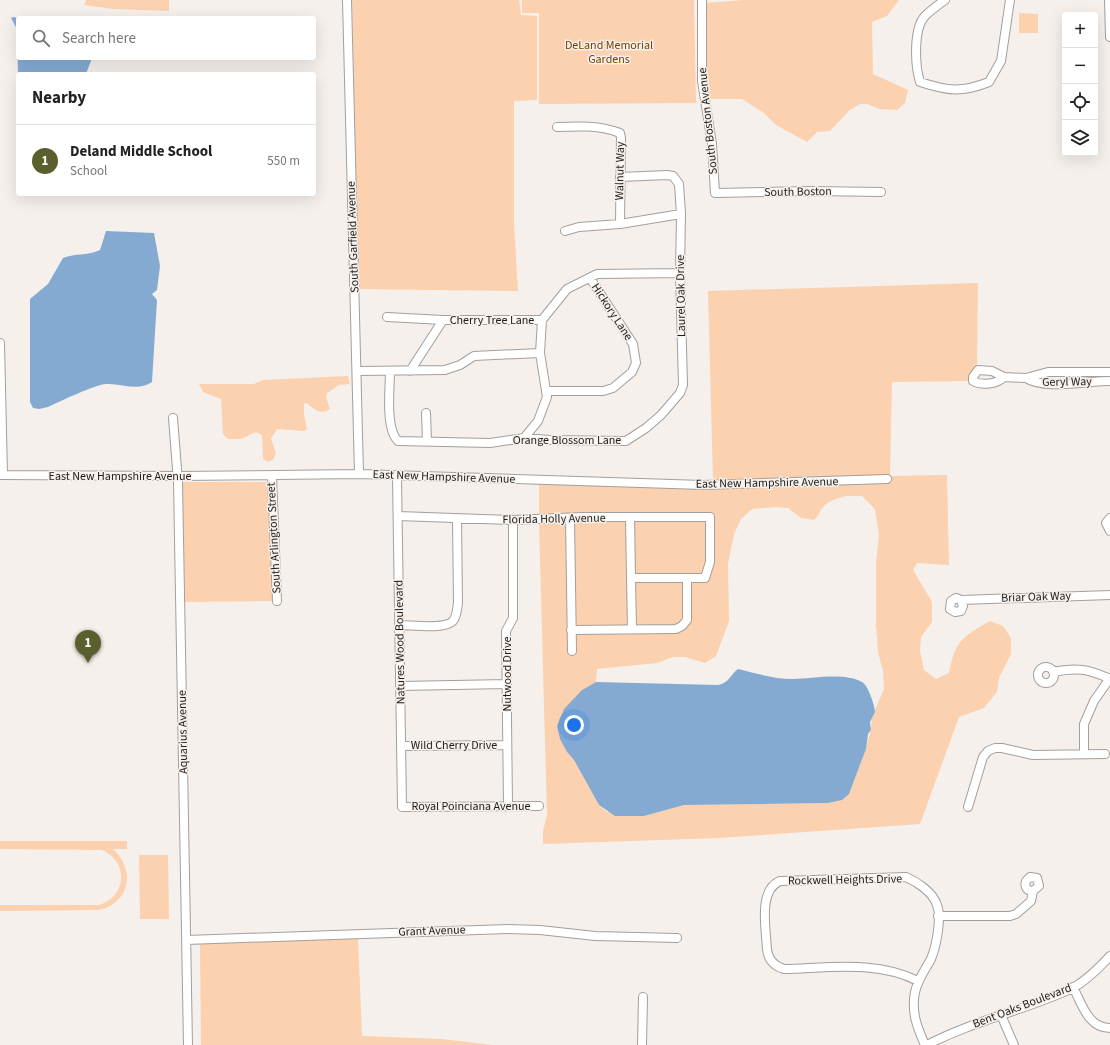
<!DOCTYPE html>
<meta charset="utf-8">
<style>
body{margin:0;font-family:"Source Sans 3",sans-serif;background:#f6f6f6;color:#222}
.controls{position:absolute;right:12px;top:12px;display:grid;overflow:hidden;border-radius:4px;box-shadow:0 4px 16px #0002}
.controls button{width:36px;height:36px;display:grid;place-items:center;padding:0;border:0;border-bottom:1px solid #e0e0e0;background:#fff;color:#222;font:20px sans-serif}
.you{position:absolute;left:574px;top:725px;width:14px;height:14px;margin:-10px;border:3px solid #fff;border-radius:50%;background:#1a73e8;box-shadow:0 0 0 6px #1a73e833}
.badge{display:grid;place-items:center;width:26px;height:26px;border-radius:50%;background:#5a5f2d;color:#fff;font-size:13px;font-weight:700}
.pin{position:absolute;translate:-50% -33px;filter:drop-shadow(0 1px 2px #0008)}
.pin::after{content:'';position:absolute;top:21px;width:14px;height:12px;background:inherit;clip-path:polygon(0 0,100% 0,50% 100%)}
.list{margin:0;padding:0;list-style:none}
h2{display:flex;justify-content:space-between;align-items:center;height:52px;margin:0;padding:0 16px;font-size:17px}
h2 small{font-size:13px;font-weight:400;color:#767676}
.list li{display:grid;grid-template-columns:26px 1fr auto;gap:12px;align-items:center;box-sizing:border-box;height:72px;padding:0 16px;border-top:1px solid #e0e0e0}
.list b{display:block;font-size:15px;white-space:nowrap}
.list p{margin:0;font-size:13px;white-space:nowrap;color:#767676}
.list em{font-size:13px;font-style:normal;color:#767676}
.icon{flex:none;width:22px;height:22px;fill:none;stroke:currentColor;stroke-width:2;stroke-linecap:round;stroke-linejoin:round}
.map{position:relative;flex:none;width:1110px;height:1045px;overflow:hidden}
.search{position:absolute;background:#fff;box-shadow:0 4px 16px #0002;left:16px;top:16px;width:300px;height:44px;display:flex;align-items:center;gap:10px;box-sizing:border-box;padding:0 14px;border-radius:4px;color:#767676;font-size:15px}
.panel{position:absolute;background:#fff;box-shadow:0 4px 16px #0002;left:16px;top:72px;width:300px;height:124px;border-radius:4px}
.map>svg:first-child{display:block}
.green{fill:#fbd1af;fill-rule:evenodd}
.water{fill:#85aad2}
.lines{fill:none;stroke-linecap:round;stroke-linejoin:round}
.minor-casing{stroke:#a49f9b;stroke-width:10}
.minor{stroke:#fff;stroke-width:8}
.labels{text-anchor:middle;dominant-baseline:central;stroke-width:3;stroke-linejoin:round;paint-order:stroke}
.park-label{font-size:12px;fill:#784100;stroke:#f5f0eb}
.street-label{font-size:12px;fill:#1f1d1b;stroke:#f5f0eb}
</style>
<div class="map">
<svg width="1110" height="1045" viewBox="0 0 1110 1045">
<rect width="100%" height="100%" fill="#f5f0eb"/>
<path class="green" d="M 86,0 L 169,0 L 169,11 L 114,9 L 84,5 Z
M 352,0 L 519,0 L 521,15 L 537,16 L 537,100 L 514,101 L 514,223 L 518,291 L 358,289 Z
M 522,0 L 694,0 L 696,103 L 539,104 L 539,13 L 522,13 Z
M 744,0 L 899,0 L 887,16 L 872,22 L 873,74 L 908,90 L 905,103 L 897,110 L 880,109 L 867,104 L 860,104 L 850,110 L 830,131 L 817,132 L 807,142 L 776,125 L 764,113 L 742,99 L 708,99 L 705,81 L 705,3 Z
M 1019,13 L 1038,14 L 1038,33 L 1019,33 Z
M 978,283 L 977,367 L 972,371 L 970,381 L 892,382 L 890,476 L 947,475 L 949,565 L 917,563 L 913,570 L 932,602 L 932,622 L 921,637 L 920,651 L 924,670 L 936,679 L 949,673 C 955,641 962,637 990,621 L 1003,626 L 1011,638 L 1011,654 L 999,678 L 997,692 L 984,708 L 959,717 L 920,824 L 720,838 L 543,844 L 543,831 L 547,815 L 539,523 L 567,522 L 569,654 L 574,654 L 574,633 L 683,629 L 690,581 L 707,582 L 713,563 L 713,514 L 539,516 L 539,484 L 713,482 L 708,291 ZM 846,496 L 862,496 L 875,509 L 879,535 L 876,563 L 876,624 L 878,652 L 883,671 L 884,689 L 872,717 L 871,730 L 863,757 L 849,794 L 828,803 L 683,805 L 644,816 L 607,812 L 599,805 L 574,760 L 567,752 L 582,690 L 596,682 L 597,669 L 657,663 L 673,657 L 685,657 L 705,663 L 716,656 L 729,621 L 728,564 L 734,534 L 741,519 L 752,509 L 777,507 L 788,508 L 801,518 L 814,520 C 819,516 819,512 823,507 C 828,501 838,498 846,496 Z
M 348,376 L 350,384 L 339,385 L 327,393 L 326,397 L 330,409 C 321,415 314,410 307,403 L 304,404 L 304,414 L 307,429 L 304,431 L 277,429 L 271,439 L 276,453 L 273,460 L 268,462 L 263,459 L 262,435 L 256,432 L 241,439 L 228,439 L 223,434 L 221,399 L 203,392 L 199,384 L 254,384 L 263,380 Z
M 182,482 L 269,482 L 274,601 L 185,602 Z
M 584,521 L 627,521 L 629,626 L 574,626 L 574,522 Z
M 633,521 L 707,521 L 707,561 L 703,574 L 634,575 Z
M 635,581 L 684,581 L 684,618 L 675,625 L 635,626 Z
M 0,841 L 127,841 L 127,849 L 113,849 C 136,870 130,903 99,910 L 0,911 L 0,905 L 99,905 C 127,897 129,861 102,850 L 0,849 Z
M 139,855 L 168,855 L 169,919 L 140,919 Z
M 358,938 L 362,1036 L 442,1039 L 493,1045 L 201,1045 L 200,944 Z"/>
<path class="water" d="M 13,17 L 18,18 L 18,58 L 92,58 L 86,74 L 18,74 L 17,29 L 11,18 Z
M 106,231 L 154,233 L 160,266 L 157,290 L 152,294 L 157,300 L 152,382 C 138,392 122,383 106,384 C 94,385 61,401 48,407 L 39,409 L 33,408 L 30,402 L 30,299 L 48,284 L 63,258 C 75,253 88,256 100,250 Z
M 738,669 C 755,673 774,679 792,679 C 813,679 843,672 862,682 C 868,685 875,706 875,712 L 870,722 L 871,730 L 868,734 L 866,749 L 849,794 L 842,800 L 828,803 L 684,805 L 644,816 L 615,816 L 599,805 L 574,760 L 567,752 L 560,739 L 557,726 L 564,709 L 582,690 L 596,682 L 718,685 C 729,683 730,675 738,669 Z"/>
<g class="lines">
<g class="minor-casing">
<path id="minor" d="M 347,0 L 359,474
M 702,0 L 702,81 L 712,144 L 715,193 L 812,191 L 881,192
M 945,0 C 938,5 931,10 925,16 C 913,29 915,66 920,82 C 948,91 961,93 989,82 L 1001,61 L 1010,0
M 1109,0 L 1110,37
M 557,127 C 578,126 600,125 620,133 L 621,138 L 620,224 L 579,227 L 565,231
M 620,224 L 681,214
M 387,317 L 443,320
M 0,343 L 3,475
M 358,371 L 445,370 L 460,365 L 474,356 L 540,353
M 390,371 C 390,388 385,429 398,441 L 490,443 L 524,438 L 550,440 L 626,441 L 646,428 L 661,415 L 680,393 L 683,385 L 680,273 L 681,214 L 679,184 L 673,176 L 667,175 L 620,177
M 410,371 L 443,320 L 542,320 L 567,289 L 597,274 L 680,273
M 1004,377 C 997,384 982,386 973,381 L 973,377 L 978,370 L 992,371 L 1004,377 L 1026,378 L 1048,372 L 1110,372
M 1026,378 C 1044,390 1087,381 1110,381
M 546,391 L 603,391 L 613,388 L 632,372 L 636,363 L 633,344 L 590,278
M 426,413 L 427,441
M 173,418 L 178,482 L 188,1045
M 524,438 L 538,421 L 547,397 L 540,353 L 542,320
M 0,475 L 178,476 L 359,474 L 703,485 L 887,479
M 272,476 L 277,601
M 397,477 L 402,807 L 539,806
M 398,516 L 513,520 L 583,517 L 710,517 L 710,562 L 705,578 L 687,578
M 570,518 L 572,651
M 630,518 L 631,578
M 1110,518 L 1106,523 L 1110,531
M 961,600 L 963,606 L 961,611 L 955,612 L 950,609 L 951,601 L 956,598 L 961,600 L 1110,595
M 400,625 C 412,625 444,630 453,621 C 457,616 457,609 458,603 L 457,519
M 571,630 L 676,629 L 682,626 L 687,620 L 687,578 L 631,578 L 632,629
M1038 675a8 8 0 1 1 16 0a8 8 0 1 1-16 0Z
M 1053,672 C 1076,667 1089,669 1110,679
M 400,686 L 507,684
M 401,746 L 507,745
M 1084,754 L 1084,724 L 1094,701 L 1110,678
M 508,806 L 506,631 L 513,618 L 513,520
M 968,807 L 983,757 L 988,751 L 995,748 L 1002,748 L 1033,755 L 1105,754
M 938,916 L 1010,916 L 1016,914 L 1031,901 L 1033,891 L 1039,886 L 1037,878 L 1030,877 L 1026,881 C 1024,887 1027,891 1033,891
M 186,940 L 508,929 L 540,930 L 595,936 L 677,938
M 918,981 C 877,960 828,968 784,969 C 774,966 768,959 767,949 C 766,929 758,890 780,881 L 906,877 C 917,882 933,892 937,905 C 942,918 936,947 931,959 C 925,970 918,979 915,992 C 911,1012 917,1027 925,1045
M 1073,987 C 1082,1004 1088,1028 1110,1028
M 1001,1015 L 1014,1045
M 642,1045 L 643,997
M 927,1045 C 973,1021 1025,1010 1073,988 C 1087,980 1099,968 1110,956"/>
</g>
<use href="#minor" class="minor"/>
</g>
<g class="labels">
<g class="park-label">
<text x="609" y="45">DeLand Memorial<tspan x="609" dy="14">Gardens</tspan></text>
</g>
<g class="street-label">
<text transform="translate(708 121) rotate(-96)">South Boston Avenue</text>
<text transform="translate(620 171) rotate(-89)">Walnut Way</text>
<text transform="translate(798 192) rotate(-1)">South Boston</text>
<text transform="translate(353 237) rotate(-92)">South Garfield Avenue</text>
<text transform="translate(681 296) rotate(-91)">Laurel Oak Drive</text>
<text transform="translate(612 312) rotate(57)">Hickory Lane</text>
<text x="492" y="320">Cherry Tree Lane</text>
<text transform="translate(1067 382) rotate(-1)">Geryl Way</text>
<text x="567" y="440">Orange Blossom Lane</text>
<text x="120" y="476">East New Hampshire Avenue</text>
<text transform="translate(444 477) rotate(2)">East New Hampshire Avenue</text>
<text transform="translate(767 483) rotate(-1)">East New Hampshire Avenue</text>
<text transform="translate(554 519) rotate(-1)">Florida Holly Avenue</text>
<text transform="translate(274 538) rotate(-93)">South Arlington Street</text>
<text transform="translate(1036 597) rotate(-2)">Briar Oak Way</text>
<text transform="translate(400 642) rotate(-91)">Natures Wood Boulevard</text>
<text transform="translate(507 674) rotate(-90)">Nutwood Drive</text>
<text transform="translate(183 732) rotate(-91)">Aquarius Avenue</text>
<text x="454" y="745">Wild Cherry Drive</text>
<text x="471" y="806">Royal Poinciana Avenue</text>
<text transform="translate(845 880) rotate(-1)">Rockwell Heights Drive</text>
<text transform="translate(432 931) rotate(-2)">Grant Avenue</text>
<text transform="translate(1022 1006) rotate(-21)">Bent Oaks Boulevard</text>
</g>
</g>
</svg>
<div class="controls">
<button>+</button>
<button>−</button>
<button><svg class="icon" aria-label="locate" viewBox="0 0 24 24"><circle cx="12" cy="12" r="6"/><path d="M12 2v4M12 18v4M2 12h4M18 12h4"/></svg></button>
<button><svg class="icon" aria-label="layers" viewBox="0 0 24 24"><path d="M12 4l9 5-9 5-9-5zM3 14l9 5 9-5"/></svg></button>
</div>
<div class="you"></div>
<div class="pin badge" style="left:88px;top:663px">1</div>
<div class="search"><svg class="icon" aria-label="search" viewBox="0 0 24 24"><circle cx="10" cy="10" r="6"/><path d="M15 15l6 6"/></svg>Search here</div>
<section class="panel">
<h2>Nearby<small></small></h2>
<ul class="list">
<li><span class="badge">1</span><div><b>Deland Middle School</b><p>School</p></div><em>550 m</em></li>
</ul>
</section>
</div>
